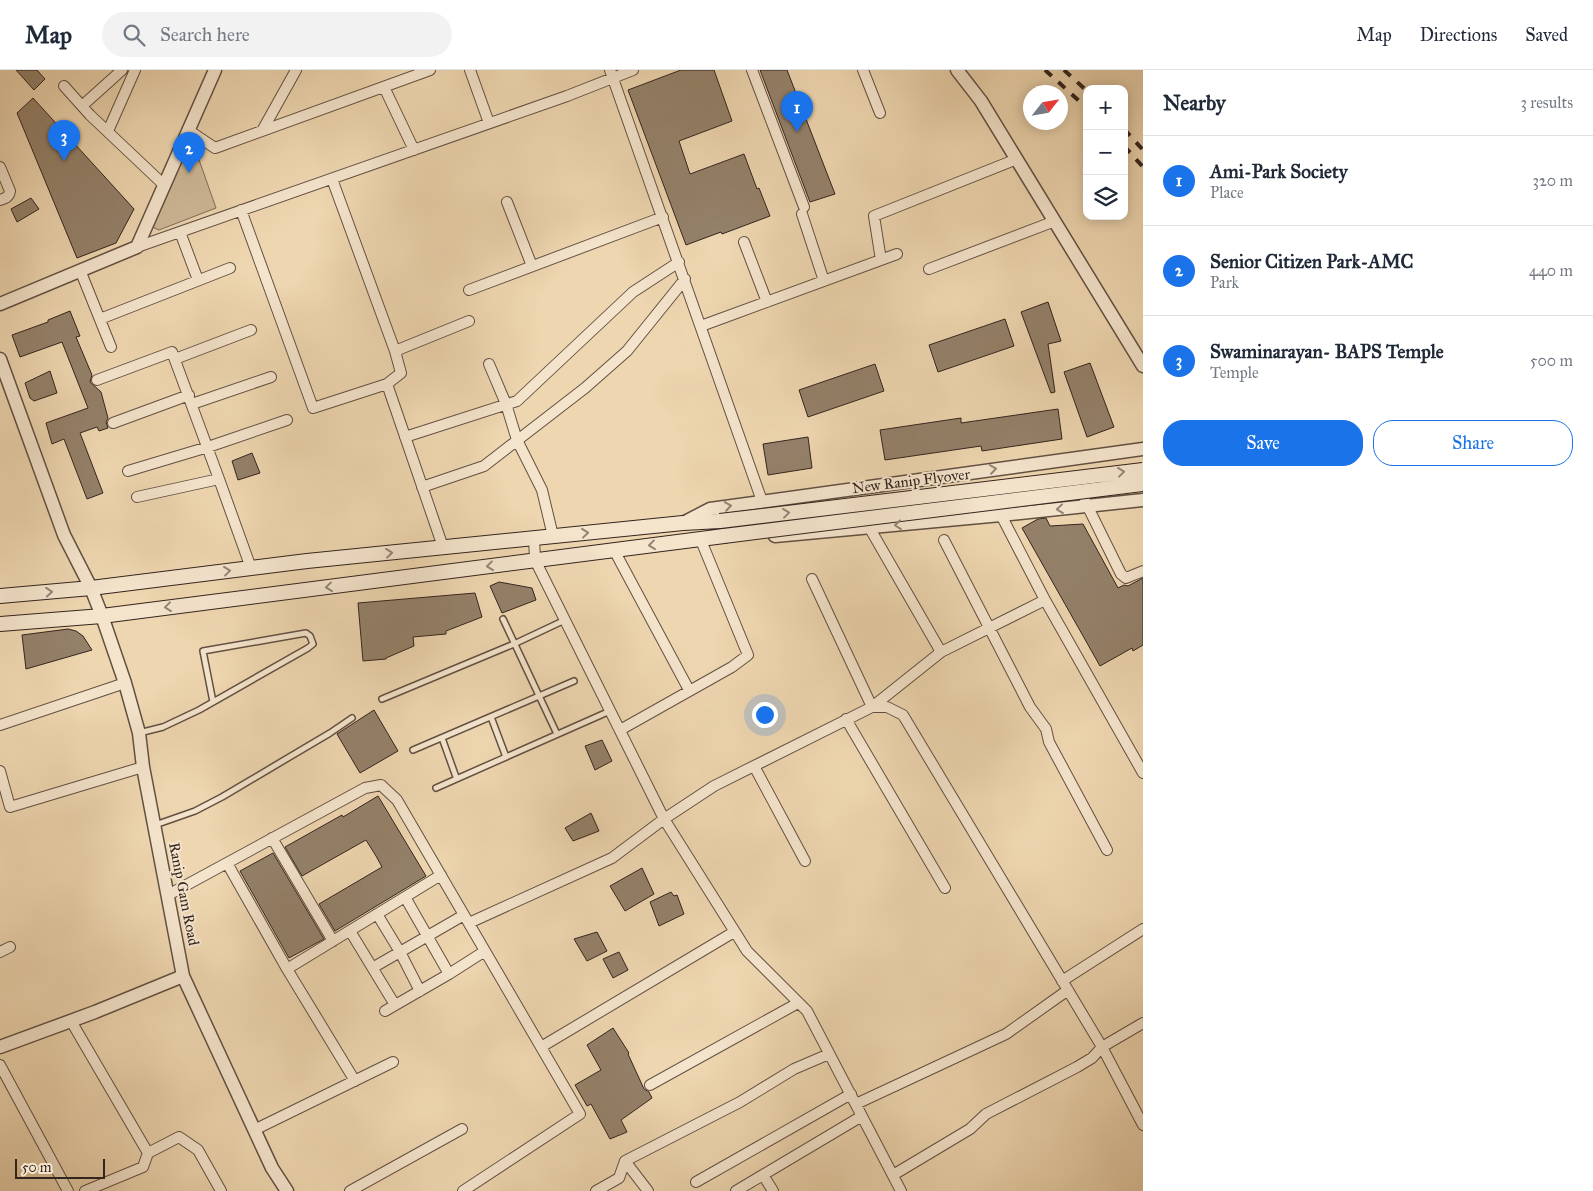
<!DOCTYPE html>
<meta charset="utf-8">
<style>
body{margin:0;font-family:"IM FELL Great Primer",serif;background:#f2f2f3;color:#1f2937}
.controls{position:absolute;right:15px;top:15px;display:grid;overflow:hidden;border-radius:10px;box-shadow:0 2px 12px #0003}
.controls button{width:45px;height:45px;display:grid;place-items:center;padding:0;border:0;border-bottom:1px solid #e0e1e3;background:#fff;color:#1f2937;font:25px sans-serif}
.compass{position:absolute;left:1023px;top:15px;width:45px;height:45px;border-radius:50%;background:#fff;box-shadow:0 2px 12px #0003;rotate:59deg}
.scale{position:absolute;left:15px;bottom:12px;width:90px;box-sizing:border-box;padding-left:5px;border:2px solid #33241e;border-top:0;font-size:14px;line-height:18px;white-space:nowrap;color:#33241e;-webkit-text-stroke:4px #f4e4cc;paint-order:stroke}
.you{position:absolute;left:764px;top:644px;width:18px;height:18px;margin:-12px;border:4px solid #fff;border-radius:50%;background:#1a73e8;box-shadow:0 0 0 8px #1a73e833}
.badge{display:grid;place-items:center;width:32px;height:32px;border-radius:50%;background:#1a73e8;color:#fff;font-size:16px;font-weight:700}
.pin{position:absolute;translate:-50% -41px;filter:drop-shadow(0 1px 2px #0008)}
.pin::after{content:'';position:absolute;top:26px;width:18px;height:15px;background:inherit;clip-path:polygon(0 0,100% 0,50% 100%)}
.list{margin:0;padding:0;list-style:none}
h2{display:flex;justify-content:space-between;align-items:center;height:65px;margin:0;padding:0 20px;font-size:21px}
h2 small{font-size:16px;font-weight:400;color:#747a83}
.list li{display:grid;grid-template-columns:32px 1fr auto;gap:15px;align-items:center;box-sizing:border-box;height:90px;padding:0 20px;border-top:1px solid #e0e1e3}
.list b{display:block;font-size:19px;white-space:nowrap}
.list p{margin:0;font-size:16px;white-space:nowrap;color:#747a83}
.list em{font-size:16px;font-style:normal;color:#747a83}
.actions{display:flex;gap:10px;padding:15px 20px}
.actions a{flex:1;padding:11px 0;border:1px solid #1a73e8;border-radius:20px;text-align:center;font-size:18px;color:#1a73e8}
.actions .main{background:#1a73e8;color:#fff}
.icon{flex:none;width:28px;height:28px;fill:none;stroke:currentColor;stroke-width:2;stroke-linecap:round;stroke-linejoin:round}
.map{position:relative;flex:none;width:1143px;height:1121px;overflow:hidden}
header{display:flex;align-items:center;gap:30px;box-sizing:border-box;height:70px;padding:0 25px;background:#fff;border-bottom:1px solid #e0e1e3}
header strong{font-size:24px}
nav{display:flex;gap:28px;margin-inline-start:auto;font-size:18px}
.search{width:350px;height:45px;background:#f2f2f3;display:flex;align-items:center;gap:12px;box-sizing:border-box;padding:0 18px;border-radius:28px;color:#747a83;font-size:19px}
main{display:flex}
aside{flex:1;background:#fff}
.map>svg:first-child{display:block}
.green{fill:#ceb897;stroke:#806e5a}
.building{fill:#94816a;stroke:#33241e}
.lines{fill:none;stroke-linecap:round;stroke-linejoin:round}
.service-casing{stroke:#625042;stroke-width:8}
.minor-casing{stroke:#625042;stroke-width:12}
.tertiary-casing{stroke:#625042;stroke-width:15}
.secondary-casing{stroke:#33241e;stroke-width:16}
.service{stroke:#f4e4cc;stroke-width:5}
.minor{stroke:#f4e4cc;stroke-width:10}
.tertiary{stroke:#f4e4cc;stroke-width:12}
.secondary{stroke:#f4e4cc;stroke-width:14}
.rail{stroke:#33241e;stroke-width:4;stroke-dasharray:9 9;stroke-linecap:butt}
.secondary-bridge-casing{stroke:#33241e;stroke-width:16;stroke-linecap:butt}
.secondary-bridge{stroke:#f4e4cc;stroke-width:14}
.oneway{stroke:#948475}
.labels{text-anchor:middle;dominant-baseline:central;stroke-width:4;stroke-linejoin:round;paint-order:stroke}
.street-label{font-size:15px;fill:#33241e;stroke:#f4e4cc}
</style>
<header>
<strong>Map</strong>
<div class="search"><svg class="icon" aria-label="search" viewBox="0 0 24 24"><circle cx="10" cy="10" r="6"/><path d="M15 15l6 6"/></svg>Search here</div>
<nav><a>Map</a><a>Directions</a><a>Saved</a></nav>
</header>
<main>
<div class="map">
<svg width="1143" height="1121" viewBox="0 0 1143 1121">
<rect width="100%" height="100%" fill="#eed6b0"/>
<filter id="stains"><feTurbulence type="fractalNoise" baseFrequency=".004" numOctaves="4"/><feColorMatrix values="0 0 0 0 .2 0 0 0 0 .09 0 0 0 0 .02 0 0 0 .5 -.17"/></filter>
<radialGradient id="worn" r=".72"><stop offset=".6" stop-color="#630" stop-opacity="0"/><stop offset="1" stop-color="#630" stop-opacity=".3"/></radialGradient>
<path class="green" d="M 191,67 L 216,138 L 159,160 L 154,158 L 153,152 Z"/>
<path class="building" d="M 16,0 L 37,0 L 45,9 L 34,20 Z
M 681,0 L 714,0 L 732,51 L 679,71 L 690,104 L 744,84 L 757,119 L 759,118 L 770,146 L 722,164 L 721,162 L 686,175 L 628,20 Z
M 760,0 L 787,0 L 835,124 L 810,132 Z
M 33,28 L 134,139 L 116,173 L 77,188 L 17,43 Z
M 31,128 L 39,139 L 17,152 L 11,139 Z
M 1048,232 L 1061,271 L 1048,274 L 1055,322 L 1051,323 L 1021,242 Z
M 70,241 L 80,266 L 76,267 L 92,305 L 90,312 L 101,322 L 108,348 L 106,352 L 108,358 L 99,361 L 97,357 L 80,363 L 103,423 L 87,429 L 64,369 L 52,374 L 46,353 L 88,338 L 62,272 L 20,287 L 12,265 L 48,252 L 48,250 Z
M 1005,249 L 1014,276 L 938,302 L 929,275 Z
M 1090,293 L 1114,357 L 1087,367 L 1064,302 Z
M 875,294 L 884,321 L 808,347 L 799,320 Z
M 50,301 L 57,323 L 34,331 L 30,328 L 25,313 Z
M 1058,339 L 1062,369 L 982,381 L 981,376 L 885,390 L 880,360 L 961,348 L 961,353 Z
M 808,367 L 812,398 L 768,405 L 763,374 Z
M 252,383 L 260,403 L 238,410 L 232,391 Z
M 1046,448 L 1050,456 L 1083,454 L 1118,518 L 1124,515 L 1128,516 L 1143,508 L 1143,575 L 1133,581 L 1132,578 L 1100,596 L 1022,458 L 1038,449 Z
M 499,512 L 532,518 L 536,530 L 502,543 L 490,516 Z
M 475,523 L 482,547 L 446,561 L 446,564 L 413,567 L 414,576 L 386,588 L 386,589 L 363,591 L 358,533 Z
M 68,559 L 76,561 L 83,566 L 92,580 L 26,599 L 22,565 Z
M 374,640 L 398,681 L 360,703 L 337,664 Z
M 602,670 L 612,691 L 595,700 L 585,676 Z
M 378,726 L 426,806 L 335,861 L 319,834 L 382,797 L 376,786 L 366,770 L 302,806 L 285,777 L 342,745 L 343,747 Z
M 591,743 L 599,761 L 573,771 L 565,758 Z
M 273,783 L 324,869 L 289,888 L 240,801 Z
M 642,798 L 654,824 L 625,841 L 610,816 Z
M 671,822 L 674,826 L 677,825 L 684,844 L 659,856 L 650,832 Z
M 597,862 L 607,881 L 587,891 L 574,869 Z
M 619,882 L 628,900 L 613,908 L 603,889 Z
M 613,958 L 629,983 L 628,984 L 644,1019 L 649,1022 L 652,1028 L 621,1050 L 627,1062 L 610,1069 L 591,1034 L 587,1036 L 575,1015 L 601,1000 L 587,975 Z"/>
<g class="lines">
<g class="service-casing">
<path id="service" d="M 503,549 L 557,664
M 382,629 L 514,574 L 565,550
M 491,647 L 506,687
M 139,663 L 163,657 L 199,640 L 308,578 L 313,574 L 310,566 L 306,563 L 203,581 L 213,632
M 442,668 L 456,707
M 413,680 L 574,611
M 436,718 L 610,641
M 155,755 L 195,741 L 222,727 L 330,663 L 352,648"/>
</g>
<g class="minor-casing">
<path id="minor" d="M 470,0 L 489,53
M 610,0 L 762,431
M 752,0 L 804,137
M 863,0 L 880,43
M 64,16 L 90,45 L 164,115
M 384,17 L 414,80
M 82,36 L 122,0
M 188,60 L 215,78 L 430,0
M 108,61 L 135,0
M 262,61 L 296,0
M 0,97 L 10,121 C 9,127 6,128 0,130
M 332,109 L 395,281 L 401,303 L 387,314
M 507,132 L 532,196
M 241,140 L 313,338 L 387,314 L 443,477
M 802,144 L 824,211
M 180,162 L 198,210
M 744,172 L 767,232
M 137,177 L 567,26 L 633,0
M 881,190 L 874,146 L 1017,89
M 929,199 L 1055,151
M 80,200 L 111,277
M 469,220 L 663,147
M 100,249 L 230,198
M 701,256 L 897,184
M 395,281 L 469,251
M 175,289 L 251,260
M 489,294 L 506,334 L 517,370 L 542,420 L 553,466
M 97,310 L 172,282 L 219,409
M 192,334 L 271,307
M 113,353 L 189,325
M 405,367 L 517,331 L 633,222 L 679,192
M 128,401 L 208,377 L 287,350
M 422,417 L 484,396 L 585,318 L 627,281 L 685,209
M 137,427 L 219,409 L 251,498
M 1085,431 L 1121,504 L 1126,508 L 1143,501
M 1001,445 L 1045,530
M 869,457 L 941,582
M 534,468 L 535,490 L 664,749 L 747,881 L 807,941 L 901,1121
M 944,470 L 1030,637 L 1046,659 L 1049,672 L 1107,780
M 614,480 L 689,620
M 812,509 L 872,637 L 941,582 L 1045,530 L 1143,703
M 846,649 L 945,818
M 0,655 L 125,613
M 620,660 L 732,597 L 748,585 L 700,468
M 754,696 L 805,791
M 0,701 L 10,737 L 143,697
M 272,768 L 333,871
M 227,793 L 287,899 L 355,1011
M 168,825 L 365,718 L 381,715 L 397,730 L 580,1044 L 463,1121
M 405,827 L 449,904 L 485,881
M 377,844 L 400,882 L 420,921
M 469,853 L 612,788 L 664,749 L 714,716 L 872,637 L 887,637 L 903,645 L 1102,977 L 1143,1055
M 350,861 L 395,935
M 0,882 L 10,877
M 374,897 L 464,845
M 287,899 L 441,805
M 1062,911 L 1143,859
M 385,941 L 449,904
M 71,951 L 148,1083
M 541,977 L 734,862
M 0,995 L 68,1121
M 650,1015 L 798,933
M 856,1034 L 1006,964 L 1068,920
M 254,1060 L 393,992
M 625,1091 L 648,1121
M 763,1105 L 773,1121
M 893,1105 L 970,1059 L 986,1044 L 1077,997 L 1092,988 L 1102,977 L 1143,953
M 696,1112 L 851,1024
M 85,1121 L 143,1097 L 148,1083 L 179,1067 L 198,1080 L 221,1121
M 350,1121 L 462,1059
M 596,1121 L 619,1108 L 625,1091 L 740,1032 L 794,999 L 829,984
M 736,1121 L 862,1046"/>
</g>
<g class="tertiary-casing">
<path id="tertiary" d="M 957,0 L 981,31 L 1143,296
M 0,234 L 137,177 L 215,0
M 0,289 L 64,465 L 91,518 L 102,546 L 125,613 L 139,663 L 143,697 L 183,906 L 272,1098 L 287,1121
M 683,453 L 710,439 L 1143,379
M 775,466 L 1001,445 L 1143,430
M 0,977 L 95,942 L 183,906"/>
</g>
<g class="secondary-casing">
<path id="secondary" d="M 0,526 L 91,518 L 307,491 L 683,453 L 720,451
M 0,554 L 102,546 L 724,466"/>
</g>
<use href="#service" class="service"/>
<use href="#minor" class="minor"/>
<use href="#tertiary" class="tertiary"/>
<use href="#secondary" class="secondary"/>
<path class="rail" d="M 1045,0 L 1087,38
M 1064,0 L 1087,21
M 1124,59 L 1143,80
M 1124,76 L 1143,97"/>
<g class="secondary-bridge-casing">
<path id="secondary-bridge" d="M 720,451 L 1143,400
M 724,466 L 1143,414"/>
</g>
<use href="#secondary-bridge" class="secondary-bridge"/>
</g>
<defs><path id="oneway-chevron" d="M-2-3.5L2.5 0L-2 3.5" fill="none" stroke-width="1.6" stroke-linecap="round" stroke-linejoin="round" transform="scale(1.25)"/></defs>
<g class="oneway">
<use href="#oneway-chevron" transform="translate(993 399) rotate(-8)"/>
<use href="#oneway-chevron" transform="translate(1121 402) rotate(-7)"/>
<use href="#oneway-chevron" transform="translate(728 436) rotate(-9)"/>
<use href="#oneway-chevron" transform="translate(1060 439) rotate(174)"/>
<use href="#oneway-chevron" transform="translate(786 443) rotate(-7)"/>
<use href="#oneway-chevron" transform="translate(898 455) rotate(175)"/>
<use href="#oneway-chevron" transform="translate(585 463) rotate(-6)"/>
<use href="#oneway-chevron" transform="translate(652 475) rotate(173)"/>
<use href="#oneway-chevron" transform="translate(389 483) rotate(-6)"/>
<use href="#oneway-chevron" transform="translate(490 496) rotate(173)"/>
<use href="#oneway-chevron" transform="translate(227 501) rotate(-7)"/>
<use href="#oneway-chevron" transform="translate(329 517) rotate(173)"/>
<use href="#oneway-chevron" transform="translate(49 522) rotate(-5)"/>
<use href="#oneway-chevron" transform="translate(168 537) rotate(173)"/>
</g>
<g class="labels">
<g class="street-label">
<text transform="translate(911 411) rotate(-7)">New Ranip Flyover</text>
<text transform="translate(184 824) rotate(79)">Ranip Gam Road</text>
</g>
</g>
<rect width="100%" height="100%" filter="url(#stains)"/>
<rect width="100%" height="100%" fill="url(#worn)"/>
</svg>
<div class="controls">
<button>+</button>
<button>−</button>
<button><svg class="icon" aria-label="layers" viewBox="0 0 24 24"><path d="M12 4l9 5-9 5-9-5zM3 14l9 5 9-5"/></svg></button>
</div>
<svg class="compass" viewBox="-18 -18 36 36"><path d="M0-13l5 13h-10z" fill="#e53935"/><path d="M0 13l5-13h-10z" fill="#747a83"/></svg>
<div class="scale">50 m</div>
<div class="you"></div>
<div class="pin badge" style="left:797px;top:62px">1</div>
<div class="pin badge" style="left:189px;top:103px">2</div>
<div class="pin badge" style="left:64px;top:91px">3</div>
</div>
<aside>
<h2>Nearby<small>3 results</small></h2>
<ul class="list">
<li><span class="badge">1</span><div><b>Ami-Park Society</b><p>Place</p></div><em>320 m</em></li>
<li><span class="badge">2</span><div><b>Senior Citizen Park-AMC</b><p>Park</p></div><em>440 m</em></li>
<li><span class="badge">3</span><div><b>Swaminarayan- BAPS Temple</b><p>Temple</p></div><em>500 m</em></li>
</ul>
<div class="actions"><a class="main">Save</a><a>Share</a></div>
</aside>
</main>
